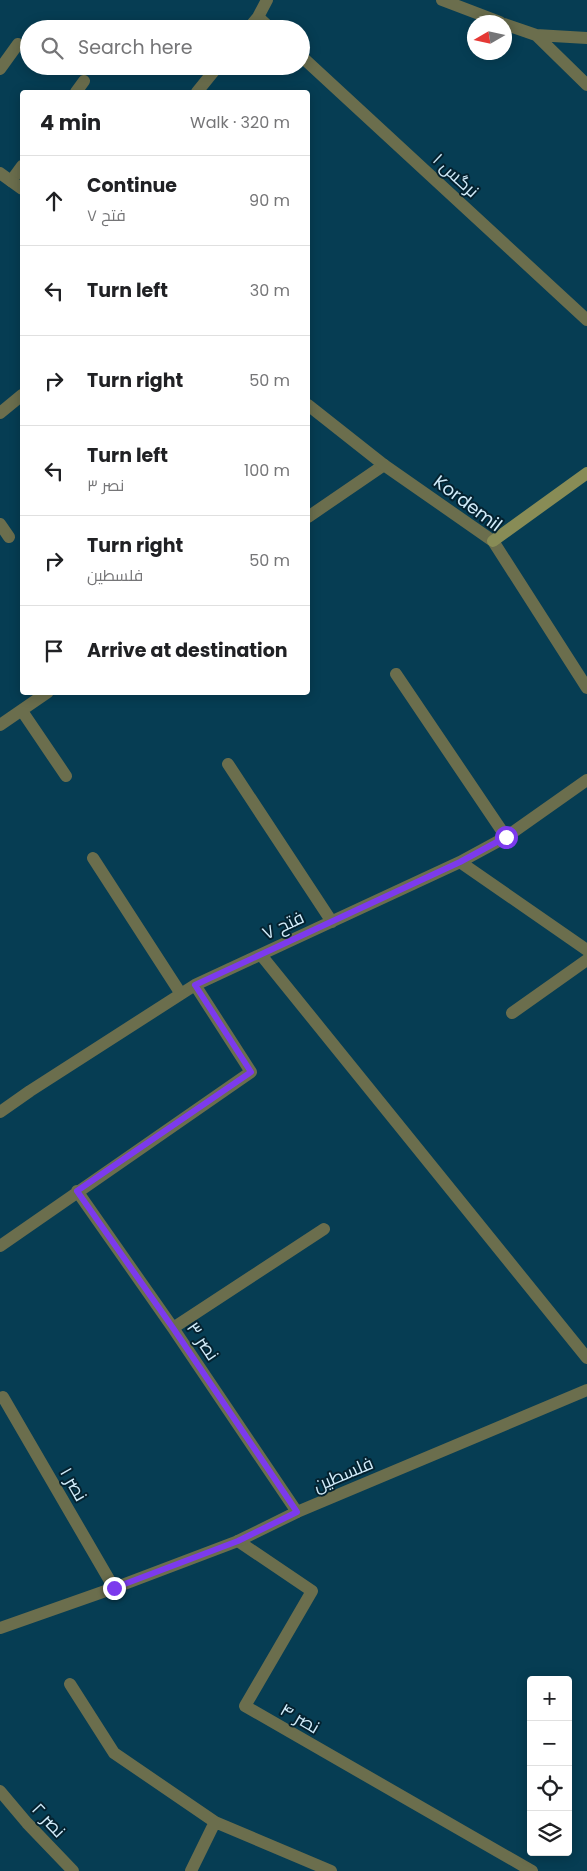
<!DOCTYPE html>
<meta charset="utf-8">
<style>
body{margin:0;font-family:Poppins,Cairo,sans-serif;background:#f6f6f6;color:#202124}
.controls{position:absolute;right:15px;bottom:15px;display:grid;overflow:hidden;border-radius:5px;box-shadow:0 2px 12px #0003}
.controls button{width:45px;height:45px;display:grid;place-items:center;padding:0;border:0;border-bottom:1px solid #e0e0e0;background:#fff;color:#202124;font:25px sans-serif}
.compass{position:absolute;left:467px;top:15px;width:45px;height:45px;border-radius:50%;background:#fff;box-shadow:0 2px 12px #0003;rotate:261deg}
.stop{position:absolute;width:15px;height:15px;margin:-11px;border:4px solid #7c3aed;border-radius:50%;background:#fff}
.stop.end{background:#7c3aed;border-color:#fff;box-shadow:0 1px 5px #0008}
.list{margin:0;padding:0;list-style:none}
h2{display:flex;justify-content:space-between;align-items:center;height:65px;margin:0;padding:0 20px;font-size:21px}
h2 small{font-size:16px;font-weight:400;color:#757577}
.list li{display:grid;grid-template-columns:32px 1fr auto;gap:15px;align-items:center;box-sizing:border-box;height:90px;padding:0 20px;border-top:1px solid #e0e0e0}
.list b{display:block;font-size:19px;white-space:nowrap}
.list p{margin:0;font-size:16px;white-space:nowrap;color:#757577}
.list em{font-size:16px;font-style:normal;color:#757577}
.icon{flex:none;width:28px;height:28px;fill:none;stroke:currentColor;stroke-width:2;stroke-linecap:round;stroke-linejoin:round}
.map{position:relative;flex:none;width:587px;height:1871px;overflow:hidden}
.search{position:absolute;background:#fff;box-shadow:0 2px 12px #0003;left:20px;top:20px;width:290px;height:55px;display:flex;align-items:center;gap:12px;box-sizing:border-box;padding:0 18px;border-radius:28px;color:#757577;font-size:19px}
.panel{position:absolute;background:#fff;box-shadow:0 2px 12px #0003;left:20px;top:90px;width:290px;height:605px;border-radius:5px}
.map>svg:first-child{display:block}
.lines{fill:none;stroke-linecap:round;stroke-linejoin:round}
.minor{stroke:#6b6e4d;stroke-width:12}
.tertiary{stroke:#6b6e4d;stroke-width:12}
.secondary{stroke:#888c56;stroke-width:12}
.route{stroke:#7c3aed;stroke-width:6}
.labels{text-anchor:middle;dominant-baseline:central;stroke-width:4;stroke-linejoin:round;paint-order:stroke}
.street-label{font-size:18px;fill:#d2ecfa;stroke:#042230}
</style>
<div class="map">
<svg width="587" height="1871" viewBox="0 0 587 1871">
<rect width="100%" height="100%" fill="#063d53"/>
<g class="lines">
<path class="minor" d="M 442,0 L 500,22
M 258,17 L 271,29
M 504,24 L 536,35 L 587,38
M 248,29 L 258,17 L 267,0
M 536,35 L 587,85
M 301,56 L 587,320
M 0,69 L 18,44
M 76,92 L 84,81
M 197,92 L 218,66
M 11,181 L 22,166
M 0,413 L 22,395
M 308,517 L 384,465
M 0,524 L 9,537
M 396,674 L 506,837
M 22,711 L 66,776
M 0,725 L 48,692
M 228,764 L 332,922
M 93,858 L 181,994
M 460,862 L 587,950
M 261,955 L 587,1358
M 512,1013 L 587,960
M 0,1112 L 30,1091 L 195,985 L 460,862 L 506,837 L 587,780
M 77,1191 L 173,1328 L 297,1512
M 0,1246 L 251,1072 L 195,985
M 173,1328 L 324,1229
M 3,1397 L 114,1588
M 238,1541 L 312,1591 L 245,1706 L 532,1871
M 70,1684 L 114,1753 L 215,1822
M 0,1791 L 27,1823 L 73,1871
M 191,1871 L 215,1822 L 331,1871"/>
<path class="tertiary" d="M 0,173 L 22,189
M 308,405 L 384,465 L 493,541 L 587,688
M 0,1628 L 114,1588 L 238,1541 L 297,1512 L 587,1390"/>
<path class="secondary" d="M 493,541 L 587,473"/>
</g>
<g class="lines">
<path class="route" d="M 114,1588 L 238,1541 L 297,1512 L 173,1328 L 77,1191 L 251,1072 L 195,985 L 460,862 L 506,837"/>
</g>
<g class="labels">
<g class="street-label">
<text transform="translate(456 175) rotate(43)">نرگس ۱</text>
<text transform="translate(468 503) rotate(37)">Kordemil</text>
<text transform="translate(283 925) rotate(-25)">فتح ۷</text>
<text transform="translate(203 1341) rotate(56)">نصر ۳</text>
<text transform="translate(343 1474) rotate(-23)">فلسطین</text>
<text transform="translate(74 1484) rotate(60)">نصر ۱</text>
<text transform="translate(300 1718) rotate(30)">نصر ۴</text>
<text transform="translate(49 1820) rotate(47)">نصر ۲</text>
</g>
</g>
</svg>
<div class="controls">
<button>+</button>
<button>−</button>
<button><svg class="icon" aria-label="locate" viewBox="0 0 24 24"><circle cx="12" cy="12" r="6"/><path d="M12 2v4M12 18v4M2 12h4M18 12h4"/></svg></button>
<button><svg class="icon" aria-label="layers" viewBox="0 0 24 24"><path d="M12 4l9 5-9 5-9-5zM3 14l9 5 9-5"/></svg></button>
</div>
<svg class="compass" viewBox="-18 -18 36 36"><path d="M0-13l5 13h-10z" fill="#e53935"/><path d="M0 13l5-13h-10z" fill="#757577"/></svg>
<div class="stop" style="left:506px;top:837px"></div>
<div class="stop end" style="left:114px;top:1588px"></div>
<div class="search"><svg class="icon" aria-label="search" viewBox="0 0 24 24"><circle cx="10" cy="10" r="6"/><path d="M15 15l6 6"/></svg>Search here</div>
<section class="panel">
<h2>4 min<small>Walk · 320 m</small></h2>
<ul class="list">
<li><svg class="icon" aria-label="ahead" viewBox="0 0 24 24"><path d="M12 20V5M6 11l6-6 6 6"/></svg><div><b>Continue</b><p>فتح ۷</p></div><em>90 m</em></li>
<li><svg class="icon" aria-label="left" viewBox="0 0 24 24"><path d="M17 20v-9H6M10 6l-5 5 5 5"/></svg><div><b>Turn left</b></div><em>30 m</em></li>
<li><svg class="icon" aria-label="right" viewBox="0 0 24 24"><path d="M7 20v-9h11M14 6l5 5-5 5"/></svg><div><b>Turn right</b></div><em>50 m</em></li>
<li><svg class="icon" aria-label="left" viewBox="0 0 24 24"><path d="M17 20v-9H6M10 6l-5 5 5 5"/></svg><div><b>Turn left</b><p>نصر ۳</p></div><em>100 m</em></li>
<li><svg class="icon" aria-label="right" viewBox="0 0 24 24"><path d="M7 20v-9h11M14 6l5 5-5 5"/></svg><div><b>Turn right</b><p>فلسطین</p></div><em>50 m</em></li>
<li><svg class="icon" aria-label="arrive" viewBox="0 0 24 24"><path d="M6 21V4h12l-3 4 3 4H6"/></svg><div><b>Arrive at destination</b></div></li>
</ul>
</section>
</div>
